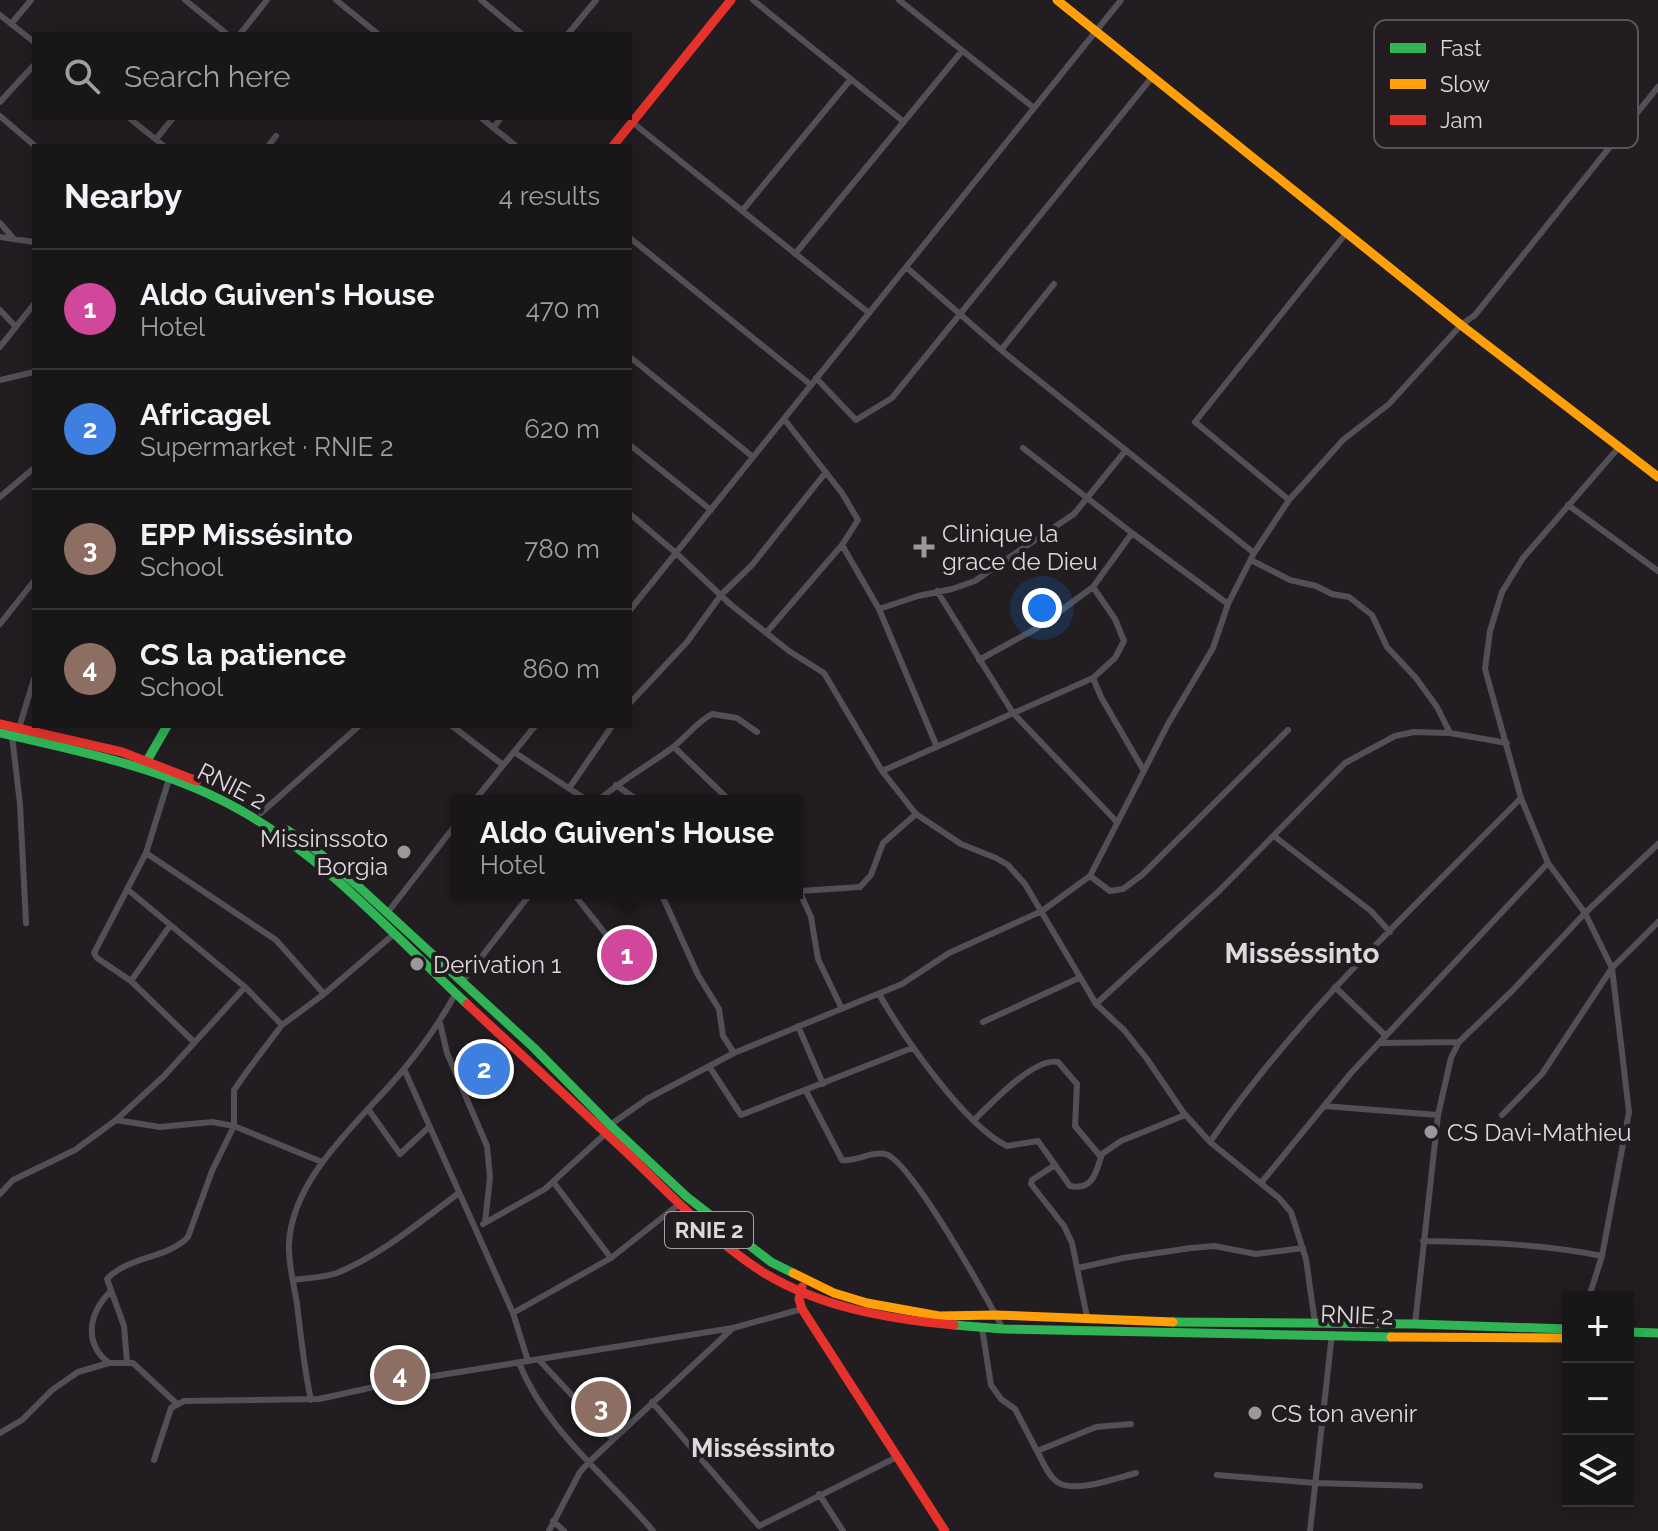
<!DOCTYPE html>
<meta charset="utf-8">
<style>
body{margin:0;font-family:Raleway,sans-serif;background:#262325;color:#f1f3f6}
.controls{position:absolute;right:24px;bottom:24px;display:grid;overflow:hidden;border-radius:0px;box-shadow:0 4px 20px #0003}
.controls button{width:72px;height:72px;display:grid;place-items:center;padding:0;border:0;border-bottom:2px solid #373537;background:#191618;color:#f1f3f6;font:40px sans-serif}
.you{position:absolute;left:1042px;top:608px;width:28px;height:28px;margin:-20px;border:6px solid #fff;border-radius:50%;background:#1a73e8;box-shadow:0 0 0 12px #1a73e833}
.badge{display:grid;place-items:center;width:52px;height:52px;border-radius:50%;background:#7c3aed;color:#fff;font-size:26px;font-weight:700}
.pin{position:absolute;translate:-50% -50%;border:4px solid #fff;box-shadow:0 2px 8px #0006}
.popup{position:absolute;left:451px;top:795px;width:352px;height:104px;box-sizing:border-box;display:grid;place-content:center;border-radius:0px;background:#191618;filter:drop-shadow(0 2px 6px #0005);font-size:26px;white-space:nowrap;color:#9f9fa2}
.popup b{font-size:30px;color:#f1f3f6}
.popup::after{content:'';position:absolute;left:50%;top:100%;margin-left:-16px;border:16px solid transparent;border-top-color:#191618}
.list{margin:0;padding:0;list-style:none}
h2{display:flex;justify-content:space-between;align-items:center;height:104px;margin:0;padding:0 32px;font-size:34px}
h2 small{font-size:26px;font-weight:400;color:#9f9fa2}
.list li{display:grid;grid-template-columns:52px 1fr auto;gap:24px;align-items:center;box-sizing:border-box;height:120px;padding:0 32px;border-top:2px solid #373537}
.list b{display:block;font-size:30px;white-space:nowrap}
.list p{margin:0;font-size:26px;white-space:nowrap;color:#9f9fa2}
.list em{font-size:26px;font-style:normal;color:#9f9fa2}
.icon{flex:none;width:44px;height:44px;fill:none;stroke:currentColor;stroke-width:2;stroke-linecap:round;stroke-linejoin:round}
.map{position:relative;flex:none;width:1658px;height:1531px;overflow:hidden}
.search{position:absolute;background:#191618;box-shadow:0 4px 20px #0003;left:32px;top:32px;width:600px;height:88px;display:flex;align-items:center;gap:20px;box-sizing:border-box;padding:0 28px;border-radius:0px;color:#9f9fa2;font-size:30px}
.panel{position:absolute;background:#191618;box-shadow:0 4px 20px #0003;left:32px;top:144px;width:600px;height:584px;border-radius:0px}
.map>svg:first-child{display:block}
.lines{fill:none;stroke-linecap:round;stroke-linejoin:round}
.street{stroke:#534f57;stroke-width:6}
.fast{stroke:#30b455;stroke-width:9}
.slow{stroke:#ff9f0a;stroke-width:9}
.jam{stroke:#e5322d;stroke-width:9}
.poi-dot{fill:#9b979a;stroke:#221c21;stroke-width:3}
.labels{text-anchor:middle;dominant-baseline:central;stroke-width:8;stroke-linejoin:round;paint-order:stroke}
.shield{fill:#221c21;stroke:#a5a0a3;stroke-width:2}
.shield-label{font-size:22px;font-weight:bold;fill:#ddd8db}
.poi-label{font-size:24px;fill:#ddd8db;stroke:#221c21;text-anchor:start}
.street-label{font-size:24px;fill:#ddd8db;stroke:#221c21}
.neighbourhood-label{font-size:26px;font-weight:bold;fill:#ddd8db;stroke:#221c21}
.quarter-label{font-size:28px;font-weight:bold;fill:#ddd8db;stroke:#221c21}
.key{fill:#221c21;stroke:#5a5459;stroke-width:2}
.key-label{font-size:22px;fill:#ddd8db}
</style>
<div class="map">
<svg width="1658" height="1531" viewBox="0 0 1658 1531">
<rect width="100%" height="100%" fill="#211d20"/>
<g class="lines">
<path class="street" d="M 185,0 L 227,34
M 336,0 L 378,34
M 481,0 L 522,34
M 753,0 L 904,122
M 899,0 L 1034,108
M 0,15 L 34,42
M 11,24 L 31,0
M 240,34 L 267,0
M 568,34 L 596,0
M 0,102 L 34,65
M 0,116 L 35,146
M 129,118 L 164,146
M 481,118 L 516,146
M 632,122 L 869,313
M 493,128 L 501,118
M 156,139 L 173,118
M 268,146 L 276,136
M 742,211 L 851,79
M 0,223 L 14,239
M 0,237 L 34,242
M 630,238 L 811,385
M 795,254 L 962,51
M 906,267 L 1001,350 L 1254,553
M 0,310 L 16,327
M 0,347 L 34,304
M 1001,350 L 1054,284
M 630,357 L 753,457
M 816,378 L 856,420 L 892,398 L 1153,76
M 0,380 L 34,372
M 630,445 L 711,510
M 1023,448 L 1132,533 L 1093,587 L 1115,619 L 1124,641 L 1115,658 L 1093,678 L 1101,697 L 1144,771
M 0,497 L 34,468
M 1289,500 L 1195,422 L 1347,232
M 1568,505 L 1658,571
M 630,514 L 676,553 L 730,604 L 789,651 L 824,673 L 882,771 L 916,814 L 961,844 L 996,858 L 1008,865 L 1025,884 L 1096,1004 L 1124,1030 L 1147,1059 L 1183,1112 L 1210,1142 L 1279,1198 L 1291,1212 L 1306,1259 L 1315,1323
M 1132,533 L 1228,604
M 842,545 L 879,609
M 1251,560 L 1290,580 L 1316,586 L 1332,594 L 1349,597 L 1372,615 L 1387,647 L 1416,678 L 1437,707 L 1450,733
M 937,591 L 1013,713 L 1117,822
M 630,610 L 1121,0
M 0,624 L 34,581
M 766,633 L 842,545 L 858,520 L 842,493 L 784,419
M 979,660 L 1037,628 L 1093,587
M 630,703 L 687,642 L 721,595 L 752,565 L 826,472
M 452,726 L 503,765
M 19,728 L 34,679
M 12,736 L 20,804 L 26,923
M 674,747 L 730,801
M 937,747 L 879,609 L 918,596 L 952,589 L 975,581 L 989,571 L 1074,514 L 1126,450
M 514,752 L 588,801
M 882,771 L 1093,678
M 169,779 L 146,853 L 94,953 L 97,958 L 131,981 L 194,1042
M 616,785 L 639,801
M 570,787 L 612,726
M 474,801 L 535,726
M 598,801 C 621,780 648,766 672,748 C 686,737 696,723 712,714 L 737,718 L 757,732
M 261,813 L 359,726
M 1274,836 L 1371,911 L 1390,932
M 146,853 L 276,940 L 324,994
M 1090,876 L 1110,891 L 1123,889 L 1142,875 L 1288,730
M 797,886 L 811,917 L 818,959 L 842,1009
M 127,889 L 245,987 L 282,1025
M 800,891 L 860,887 L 871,875 L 883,843 L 916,814
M 573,893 L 616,947
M 661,893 L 698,975 L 719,1009 L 723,1036 L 734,1053
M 388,912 L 457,823
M 131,981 L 169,927
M 462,982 L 531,893
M 1335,987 L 1386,1036
M 879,994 C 903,1036 964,1125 1007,1146 L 1038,1141 L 1070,1186 C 1094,1191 1096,1171 1102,1154 L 1121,1141 L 1185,1115
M 1096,1004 L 1220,890 L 1345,763 L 1395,736 L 1414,732 L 1450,733 L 1507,743
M 983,1022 L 1079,978
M 440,1023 L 447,1053 L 487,1146 L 490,1177 L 485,1223
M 798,1026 L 823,1084
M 1381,1043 L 1459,1042
M 709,1066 L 741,1115 L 912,1048
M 404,1069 L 513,1313
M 806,1091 L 842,1160 C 856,1162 871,1151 885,1154 C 909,1158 989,1301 1003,1329
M 1324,1106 L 1438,1115
M 368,1109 L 400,1154 L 429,1127
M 1502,1115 L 1542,1074 L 1612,968 L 1658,922
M 116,1120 L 160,1127 L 212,1122 L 234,1126 L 322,1162
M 974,1120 C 991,1104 1034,1057 1058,1062 L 1077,1084 L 1075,1126 L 1101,1157
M 610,1125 L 647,1099 L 734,1053 L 902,984 L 949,953 L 1042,911 L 1090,876 L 1168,724 L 1213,648 L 1228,604 L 1254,553 L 1289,500 L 1343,440 L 1389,404 L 1461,325 L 1475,315 L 1658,87
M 1210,1142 C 1298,1014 1413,908 1521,798
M 1055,1165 L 1032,1180 L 1031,1184 L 1064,1226 L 1072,1243 L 1087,1317
M 554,1183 L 611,1258
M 1261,1183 L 1351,1073 L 1548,863
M 0,1194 L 13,1180 L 75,1150 L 116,1120 L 164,1076 L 245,987
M 483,1224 L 545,1189 L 605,1134
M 1423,1241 C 1483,1242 1542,1244 1602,1256
M 1078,1268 L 1123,1258 L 1191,1248 L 1214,1246 L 1256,1254 L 1303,1248
M 293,1280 C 307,1278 323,1278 337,1273 C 381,1255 421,1221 459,1193
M 1589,1297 L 1602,1256 L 1629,1112 L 1612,968 L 1585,913 L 1548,863 L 1521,798 L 1485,669 L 1490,631 L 1502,592 L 1523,558 L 1620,446
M 1415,1324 L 1438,1115 L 1451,1058 L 1459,1042 L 1512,991 L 1585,913 L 1658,844
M 982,1328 L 991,1385 L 1001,1399 L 1015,1409 L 1037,1451
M 539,1360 L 612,1438
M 528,1361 L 513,1313 L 611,1258 L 678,1205
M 127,1362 L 124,1326 L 107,1279 C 128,1256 167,1259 188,1237 L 212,1171 L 234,1126 L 234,1090 L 248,1070 L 282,1025 L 324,994 L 394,934
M 109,1363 C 83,1343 89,1313 110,1292
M 519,1363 C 547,1432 606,1475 653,1531
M 311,1400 C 304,1368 301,1337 297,1304 C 294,1285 288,1263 289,1244 C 292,1175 364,1118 404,1069 C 424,1045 441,1020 456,993
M 652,1402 L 759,1526 L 897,1457
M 1131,1424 L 1096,1427 L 1037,1451 C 1042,1460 1049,1478 1059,1483 C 1076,1493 1117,1478 1136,1473
M 0,1433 L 22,1420 L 52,1390 L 78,1372 L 109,1363 L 133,1363 L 176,1403
M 154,1460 L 171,1408 L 184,1401 L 319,1399 L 397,1382 L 733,1328
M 1217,1475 L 1315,1483 L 1420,1486
M 819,1494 L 843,1531
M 553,1521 L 564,1531
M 549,1531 L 580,1472 L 588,1463 L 733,1328 L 802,1309
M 1310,1531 L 1332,1334"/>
<path class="fast" d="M 0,733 C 78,751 160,767 231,805 C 323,854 392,934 467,1004
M 144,766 L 167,726
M 287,830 L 310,845 L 358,886 L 533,1047 L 610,1125 L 687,1197 L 771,1262 L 793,1273
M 1173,1322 L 1415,1324 L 1568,1329
M 954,1325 L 1003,1329 L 1391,1337
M 1628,1332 L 1658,1333"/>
<path class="slow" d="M 1057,0 L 1461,325 L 1658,477
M 793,1273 L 834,1293 L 867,1303 L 939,1316 L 996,1315 L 1173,1322
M 1391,1337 L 1568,1338"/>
<path class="jam" d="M 613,146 L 731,0
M 0,724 L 122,752 L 197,781
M 467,1004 C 519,1053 572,1101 624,1150 C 668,1192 710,1238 761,1271 C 819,1307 887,1319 954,1325
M 802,1287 L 799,1299 L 802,1309 L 945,1531"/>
</g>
<g class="poi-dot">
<path d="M920 535h8v8h8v8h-8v8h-8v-8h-8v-8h8z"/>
<circle cx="404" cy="852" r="8"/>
<circle cx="417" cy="964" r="8"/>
<circle cx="1431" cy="1132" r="8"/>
<circle cx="1255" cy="1413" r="8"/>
</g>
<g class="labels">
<rect class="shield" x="665" y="1212" width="88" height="36" rx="6"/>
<g class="shield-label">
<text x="709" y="1230">RNIE 2</text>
</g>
<g class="poi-label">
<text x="942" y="533">Clinique la<tspan x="942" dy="28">grace de Dieu</tspan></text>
<text x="388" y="838" text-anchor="end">Missinssoto<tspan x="388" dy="28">Borgia</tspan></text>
<text x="433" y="964">Derivation 1</text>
<text x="1447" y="1132">CS Davi-Mathieu</text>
<text x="1271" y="1413">CS ton avenir</text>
</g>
<g class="street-label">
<text transform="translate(232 786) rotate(27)">RNIE 2</text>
<text transform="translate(1357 1315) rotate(2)">RNIE 2</text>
</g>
<g class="neighbourhood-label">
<text x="763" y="1448">Misséssinto</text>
</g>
<g class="quarter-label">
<text x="1302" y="953">Misséssinto</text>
</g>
</g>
<rect x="1374" y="20" width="264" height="128" rx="12" class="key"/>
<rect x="1390" y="43" width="36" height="10" fill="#30b455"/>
<rect x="1390" y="79" width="36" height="10" fill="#ff9f0a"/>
<rect x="1390" y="115" width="36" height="10" fill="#e5322d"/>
<g class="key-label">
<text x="1440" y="56">Fast</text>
<text x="1440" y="92">Slow</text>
<text x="1440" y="128">Jam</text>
</g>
</svg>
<div class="controls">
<button>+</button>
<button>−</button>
<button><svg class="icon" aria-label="layers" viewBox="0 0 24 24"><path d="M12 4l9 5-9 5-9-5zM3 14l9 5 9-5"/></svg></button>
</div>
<div class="you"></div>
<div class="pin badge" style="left:627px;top:955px;background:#d1479c">1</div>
<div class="popup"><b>Aldo Guiven's House</b>Hotel</div>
<div class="pin badge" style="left:484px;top:1069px;background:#3f7fe0">2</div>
<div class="pin badge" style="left:601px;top:1407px;background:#8d6e63">3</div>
<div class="pin badge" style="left:400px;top:1375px;background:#8d6e63">4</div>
<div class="search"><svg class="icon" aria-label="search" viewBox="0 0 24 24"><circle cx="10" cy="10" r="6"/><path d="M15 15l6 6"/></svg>Search here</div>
<section class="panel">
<h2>Nearby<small>4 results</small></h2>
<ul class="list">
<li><span class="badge" style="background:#d1479c">1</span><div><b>Aldo Guiven's House</b><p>Hotel</p></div><em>470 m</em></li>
<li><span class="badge" style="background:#3f7fe0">2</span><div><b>Africagel</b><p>Supermarket · RNIE 2</p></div><em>620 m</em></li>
<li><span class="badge" style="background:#8d6e63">3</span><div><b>EPP Missésinto</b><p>School</p></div><em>780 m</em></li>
<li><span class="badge" style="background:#8d6e63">4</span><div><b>CS la patience</b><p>School</p></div><em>860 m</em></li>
</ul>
</section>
</div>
